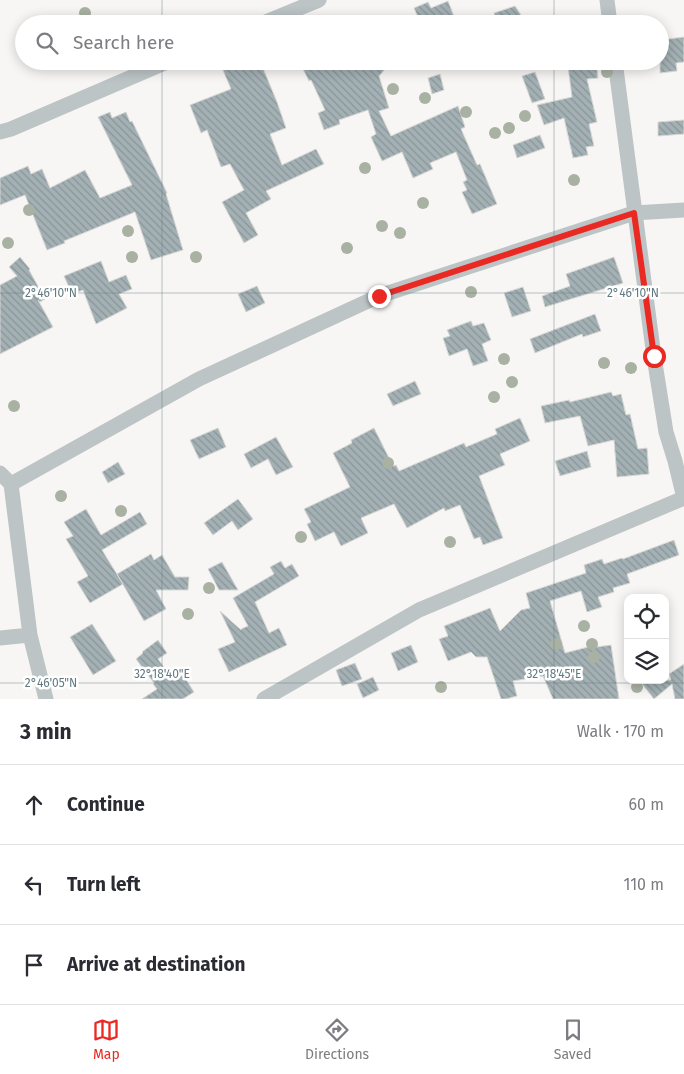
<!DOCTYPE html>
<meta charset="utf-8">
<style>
body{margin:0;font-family:"Fira Sans",sans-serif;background:#f2f2f3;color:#2b2b33}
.controls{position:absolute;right:15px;bottom:15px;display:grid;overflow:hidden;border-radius:10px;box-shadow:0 2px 12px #0003}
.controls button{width:45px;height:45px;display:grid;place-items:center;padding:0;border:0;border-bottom:1px solid #e1e1e2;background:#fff;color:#2b2b33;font:25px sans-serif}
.stop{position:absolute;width:15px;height:15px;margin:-11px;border:4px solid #e92922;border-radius:50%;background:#fff}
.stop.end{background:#e92922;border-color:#fff;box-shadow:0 1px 5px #0008}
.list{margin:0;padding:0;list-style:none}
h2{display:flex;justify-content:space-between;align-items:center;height:65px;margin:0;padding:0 20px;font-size:21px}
h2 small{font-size:16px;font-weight:400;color:#7c7c81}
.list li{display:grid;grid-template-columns:32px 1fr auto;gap:15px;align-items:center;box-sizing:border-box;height:80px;padding:0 20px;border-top:1px solid #e1e1e2}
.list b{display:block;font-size:19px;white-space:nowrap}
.list em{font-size:16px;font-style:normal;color:#7c7c81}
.icon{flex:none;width:28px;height:28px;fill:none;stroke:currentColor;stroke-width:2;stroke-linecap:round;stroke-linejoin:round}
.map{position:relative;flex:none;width:684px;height:699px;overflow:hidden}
.search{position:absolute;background:#fff;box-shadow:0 2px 12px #0003;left:15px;right:15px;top:15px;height:55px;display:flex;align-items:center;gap:12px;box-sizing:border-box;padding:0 18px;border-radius:28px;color:#7c7c81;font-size:19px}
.sheet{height:305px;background:#fff}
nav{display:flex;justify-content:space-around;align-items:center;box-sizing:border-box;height:70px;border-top:1px solid #e1e1e2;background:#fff;font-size:14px;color:#7c7c81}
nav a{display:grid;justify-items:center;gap:2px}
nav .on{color:#e92922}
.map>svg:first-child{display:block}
.building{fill:url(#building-back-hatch);stroke:#d8d8d6}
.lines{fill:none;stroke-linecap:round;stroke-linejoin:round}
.minor{stroke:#bdc4c6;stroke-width:15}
.tree{fill:#a9b1a3}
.route{stroke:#e92922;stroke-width:6}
.ticks{fill:none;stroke:#617980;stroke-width:1;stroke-opacity:0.45}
.ticks-label{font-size:12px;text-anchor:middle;fill:#617980;stroke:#fff;stroke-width:5;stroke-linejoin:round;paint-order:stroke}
</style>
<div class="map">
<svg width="684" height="699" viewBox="0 0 684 699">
<defs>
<pattern id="building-back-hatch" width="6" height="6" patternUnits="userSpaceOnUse" patternTransform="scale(1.25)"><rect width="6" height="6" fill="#a4b1b4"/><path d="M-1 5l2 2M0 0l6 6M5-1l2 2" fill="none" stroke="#899598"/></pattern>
</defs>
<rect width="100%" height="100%" fill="#f7f6f4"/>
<path class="building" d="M 448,1 L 457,24 L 421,24 L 414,8 L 428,2 L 431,8 Z
M 515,6 L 523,18 L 520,19 L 522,24 L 498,24 L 494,13 Z
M 684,37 L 684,62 L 676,63 L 677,71 L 660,73 L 660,40 Z
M 219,61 L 260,61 L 277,102 L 286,128 L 270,134 L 282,165 L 316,149 L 324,164 L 266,191 L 271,199 L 246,213 L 258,235 L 244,243 L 222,202 L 244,190 L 230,164 L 221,167 L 207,130 L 201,133 L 190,105 L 231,89 Z
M 308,61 L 392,61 L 379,76 L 389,108 L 379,111 L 391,136 L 458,106 L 465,127 L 461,129 L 477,165 L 480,164 L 497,204 L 472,214 L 462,192 L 467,190 L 463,182 L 467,180 L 456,152 L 430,163 L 433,169 L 413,178 L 402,152 L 382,161 L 371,137 L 376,134 L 368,110 L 339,120 L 340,124 L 324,130 L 318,113 L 325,110 L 311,80 L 309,81 L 301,65 Z
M 596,62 L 598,78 L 587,79 L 597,122 L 589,124 L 594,146 L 586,147 L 588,155 L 573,158 L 564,118 L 544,125 L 537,105 L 572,97 L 568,67 Z
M 535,72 L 545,99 L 532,103 L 522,76 Z
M 440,74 L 444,90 L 432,94 L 428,78 Z
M 110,112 L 112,118 L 126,112 L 130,122 L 132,121 L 167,193 L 166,194 L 183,250 L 151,260 L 135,212 L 108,223 L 64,241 L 65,243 L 47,250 L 25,195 L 0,205 L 0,178 L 28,166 L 31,174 L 42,169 L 50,188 L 85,170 L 100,198 L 132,185 L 98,117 Z
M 684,120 L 684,134 L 658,136 L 658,122 Z
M 540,135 L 545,148 L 517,158 L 513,145 Z
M 20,257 L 30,269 L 29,270 L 45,299 L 40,302 L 38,300 L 53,327 L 0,354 L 0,285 L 17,276 L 9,267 Z
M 614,257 L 623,283 L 545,307 L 542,296 L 570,286 L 566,274 Z
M 101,261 L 109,282 L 126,275 L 132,289 L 119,294 L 127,308 L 96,324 L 83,290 L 72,294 L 64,276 Z
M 257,286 L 265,303 L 246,312 L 238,294 Z
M 523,287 L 531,311 L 512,317 L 504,293 Z
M 595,314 L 601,331 L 583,337 L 582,334 L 535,353 L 530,339 Z
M 471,321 L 473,326 L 484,323 L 491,340 L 482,344 L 488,361 L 473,366 L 467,349 L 449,356 L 443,338 L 450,336 L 447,330 Z
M 415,381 L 421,394 L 393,406 L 387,394 Z
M 611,392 L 613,396 L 621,394 L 626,415 L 630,414 L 638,449 L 647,448 L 649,474 L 617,477 L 614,440 L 588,446 L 580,416 L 545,423 L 541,406 L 569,400 L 570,402 Z
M 520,418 L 530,441 L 500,454 L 505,465 L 479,476 L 503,538 L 483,545 L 480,537 L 474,539 L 460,505 L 445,511 L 444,508 L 407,528 L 394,504 L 361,518 L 368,533 L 341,546 L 334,532 L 315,541 L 307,524 L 311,522 L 304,509 L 350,487 L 333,453 L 352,443 L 351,440 L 374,428 L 393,466 L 396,465 L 399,471 L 464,443 L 466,447 L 497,434 L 495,429 Z
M 218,428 L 226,447 L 199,459 L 190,440 Z
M 276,437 L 293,467 L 276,475 L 268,459 L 251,468 L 244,454 Z
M 587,451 L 591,467 L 560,476 L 555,461 Z
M 118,462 L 125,474 L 108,483 L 102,472 Z
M 238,499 L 253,519 L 238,530 L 232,521 L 213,535 L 204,523 Z
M 86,509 L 101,535 L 140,512 L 147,524 L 102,550 L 123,584 L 90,603 L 77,582 L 88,576 L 66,539 L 73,536 L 64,522 Z
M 674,540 L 679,555 L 627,574 L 630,583 L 613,588 L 614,592 L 598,597 L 602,607 L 587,612 L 581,591 L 550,601 L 565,653 L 588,647 L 589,648 L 611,645 L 619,699 L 553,699 L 543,676 L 513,681 L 517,696 L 506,699 L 501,699 L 487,657 L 476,657 L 471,652 L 448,661 L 439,639 L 448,636 L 444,626 L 490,608 L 500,631 L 521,610 L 530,608 L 526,593 L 586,573 L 584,565 L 602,559 L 604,564 L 622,558 L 623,559 Z
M 151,554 L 154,560 L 162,555 L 175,577 L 189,577 L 188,590 L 156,590 L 166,609 L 144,621 L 117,574 Z
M 281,561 L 285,568 L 292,564 L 299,576 L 255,602 L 269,633 L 279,628 L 287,645 L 229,672 L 218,649 L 235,642 L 220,611 L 241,630 L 241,629 L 248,626 L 233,598 L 274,574 L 270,567 Z
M 222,562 L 238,590 L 219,590 L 208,569 Z
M 92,624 L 116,661 L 93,675 L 70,637 Z
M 158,640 L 167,653 L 158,659 L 174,681 L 183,675 L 194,692 L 183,699 L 142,699 L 157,689 L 153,684 L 154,683 L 136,659 L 143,653 L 142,652 Z
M 411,645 L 418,662 L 398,671 L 391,653 Z
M 355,663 L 362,679 L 342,686 L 336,670 Z
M 684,664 L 684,699 L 675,699 L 672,684 L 654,699 L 639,680 L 671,680 L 669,674 Z
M 373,677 L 379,690 L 363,698 L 357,684 Z"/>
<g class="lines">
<path class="minor" d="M 607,0 L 610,24
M 261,24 L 319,0
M 615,61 L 654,357 L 666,432 L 675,461 L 684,498
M 0,132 L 11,129 L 169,61
M 0,473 L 11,484 L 30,635 L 46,699
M 11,484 L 199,379 L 379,296 L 634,213 L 684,210
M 0,638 L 30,635
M 264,699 L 419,610 L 684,498"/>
</g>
<g class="tree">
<circle cx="85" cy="13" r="6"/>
<circle cx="607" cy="72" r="6"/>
<circle cx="393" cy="89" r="6"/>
<circle cx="425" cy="98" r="6"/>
<circle cx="466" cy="112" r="6"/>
<circle cx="525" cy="116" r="6"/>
<circle cx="509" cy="128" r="6"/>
<circle cx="495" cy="133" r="6"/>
<circle cx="365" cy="168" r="6"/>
<circle cx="574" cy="180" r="6"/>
<circle cx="423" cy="203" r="6"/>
<circle cx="29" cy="210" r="6"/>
<circle cx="382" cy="226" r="6"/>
<circle cx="128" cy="231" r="6"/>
<circle cx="400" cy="233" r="6"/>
<circle cx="8" cy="243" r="6"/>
<circle cx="347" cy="248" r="6"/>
<circle cx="132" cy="257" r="6"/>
<circle cx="196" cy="257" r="6"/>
<circle cx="471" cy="292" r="6"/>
<circle cx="504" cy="359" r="6"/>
<circle cx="604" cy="363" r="6"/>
<circle cx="631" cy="368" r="6"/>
<circle cx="512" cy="382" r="6"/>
<circle cx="494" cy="397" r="6"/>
<circle cx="14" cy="406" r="6"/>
<circle cx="388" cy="463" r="6"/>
<circle cx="61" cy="496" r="6"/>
<circle cx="121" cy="511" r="6"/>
<circle cx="301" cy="537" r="6"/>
<circle cx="450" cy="542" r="6"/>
<circle cx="209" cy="588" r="6"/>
<circle cx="188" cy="614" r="6"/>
<circle cx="584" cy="626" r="6"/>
<circle cx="556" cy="644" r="6"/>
<circle cx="592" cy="644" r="6"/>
<circle cx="594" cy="657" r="6"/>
<circle cx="441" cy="687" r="6"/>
<circle cx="637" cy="687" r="6"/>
</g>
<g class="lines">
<path class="route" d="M 379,296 L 634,213 L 654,356"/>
</g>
<path class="ticks" d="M 162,0 L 162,24M 554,0 L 554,24M 162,61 L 162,699M 554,61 L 554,699M 0,293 L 684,293M 0,683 L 684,683"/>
<g class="ticks-label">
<text x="51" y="297">2°46'10"N</text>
<text x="633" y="297">2°46'10"N</text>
<text x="162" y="678">32°18'40"E</text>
<text x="554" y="678">32°18'45"E</text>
<text x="51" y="687">2°46'05"N</text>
</g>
</svg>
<div class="controls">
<button><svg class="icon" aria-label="locate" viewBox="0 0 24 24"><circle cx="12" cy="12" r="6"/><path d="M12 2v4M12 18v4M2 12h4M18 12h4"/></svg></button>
<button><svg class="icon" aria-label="layers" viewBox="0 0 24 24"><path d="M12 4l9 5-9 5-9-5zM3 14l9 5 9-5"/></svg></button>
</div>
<div class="stop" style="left:654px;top:356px"></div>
<div class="stop end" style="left:379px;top:296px"></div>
<div class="search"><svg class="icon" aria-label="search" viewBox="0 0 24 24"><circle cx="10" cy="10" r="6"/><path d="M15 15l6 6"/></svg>Search here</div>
</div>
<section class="sheet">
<h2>3 min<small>Walk · 170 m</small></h2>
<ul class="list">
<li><svg class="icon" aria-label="ahead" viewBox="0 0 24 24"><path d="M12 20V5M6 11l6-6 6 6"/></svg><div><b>Continue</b></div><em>60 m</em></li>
<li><svg class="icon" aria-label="left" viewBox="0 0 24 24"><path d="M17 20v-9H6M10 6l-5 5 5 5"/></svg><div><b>Turn left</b></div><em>110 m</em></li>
<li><svg class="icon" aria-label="arrive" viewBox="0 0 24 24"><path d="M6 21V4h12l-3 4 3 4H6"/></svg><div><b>Arrive at destination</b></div></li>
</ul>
</section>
<nav>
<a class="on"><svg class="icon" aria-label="map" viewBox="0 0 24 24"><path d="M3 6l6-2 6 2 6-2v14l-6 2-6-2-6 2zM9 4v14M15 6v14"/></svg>Map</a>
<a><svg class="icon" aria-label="directions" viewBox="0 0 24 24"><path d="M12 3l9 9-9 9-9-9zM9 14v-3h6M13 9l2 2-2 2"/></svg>Directions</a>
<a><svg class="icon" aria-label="saved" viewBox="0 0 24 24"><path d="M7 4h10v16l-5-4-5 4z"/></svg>Saved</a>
</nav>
